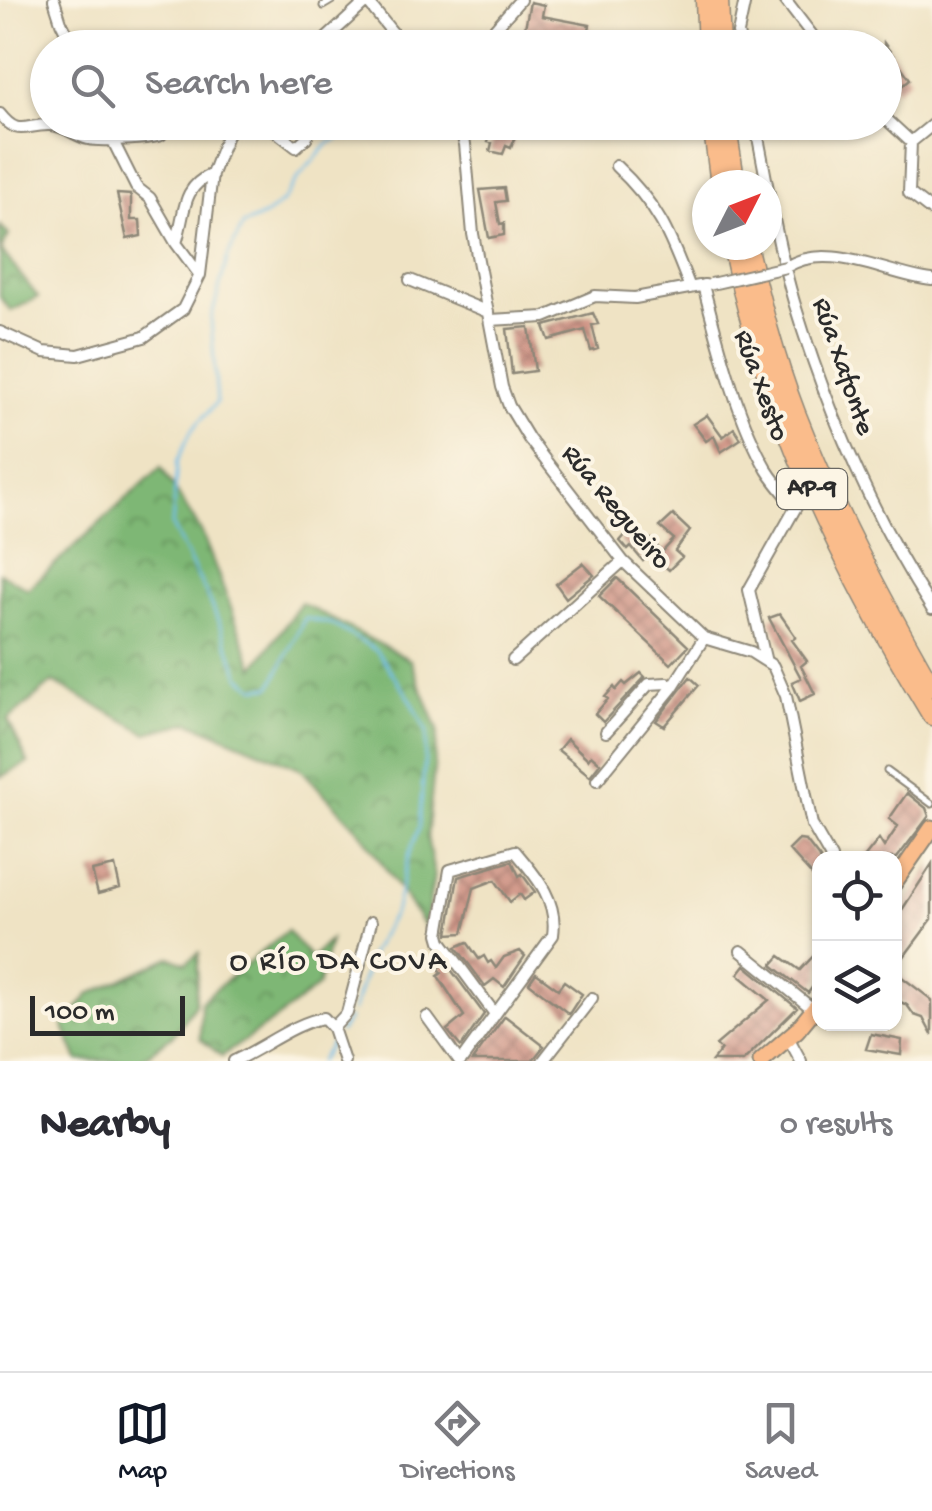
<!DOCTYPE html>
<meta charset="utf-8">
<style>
body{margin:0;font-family:"Gochi Hand",sans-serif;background:#f2f2f3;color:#2b2b33}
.controls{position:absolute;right:30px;bottom:30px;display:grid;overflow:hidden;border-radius:20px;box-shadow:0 2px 8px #0004}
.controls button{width:90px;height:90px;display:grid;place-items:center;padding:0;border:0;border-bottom:2px solid #e1e1e2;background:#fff;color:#2b2b33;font:50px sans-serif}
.compass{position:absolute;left:692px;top:170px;width:90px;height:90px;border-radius:50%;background:#fff;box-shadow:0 2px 8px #0004;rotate:48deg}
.scale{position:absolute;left:30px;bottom:25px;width:155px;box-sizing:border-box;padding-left:10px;border:5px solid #2b2b2b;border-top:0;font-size:28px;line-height:35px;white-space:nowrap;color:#2b2b2b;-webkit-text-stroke:8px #fcf5e5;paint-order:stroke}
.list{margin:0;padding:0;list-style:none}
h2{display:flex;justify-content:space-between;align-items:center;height:130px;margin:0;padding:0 40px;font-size:42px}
h2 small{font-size:32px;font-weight:400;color:#7c7c81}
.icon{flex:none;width:55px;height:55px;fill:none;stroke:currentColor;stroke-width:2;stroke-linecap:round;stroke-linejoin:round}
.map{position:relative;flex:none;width:932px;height:1061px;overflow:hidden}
.search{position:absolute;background:#fff;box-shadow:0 2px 8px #0004;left:30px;right:30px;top:30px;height:110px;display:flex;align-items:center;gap:25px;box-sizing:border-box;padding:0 35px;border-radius:55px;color:#7c7c81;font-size:38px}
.sheet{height:310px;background:#fff}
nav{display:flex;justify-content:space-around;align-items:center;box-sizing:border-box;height:140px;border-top:2px solid #e1e1e2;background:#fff;font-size:28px;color:#7c7c81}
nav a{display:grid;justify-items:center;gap:5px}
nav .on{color:#111827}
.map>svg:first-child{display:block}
.forest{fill:url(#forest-crowns);stroke:#547150;stroke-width:2.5}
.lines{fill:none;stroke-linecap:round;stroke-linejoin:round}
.stream{stroke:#71bfeb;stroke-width:2.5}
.building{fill:url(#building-cross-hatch)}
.service-casing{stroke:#8d8778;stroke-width:9}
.minor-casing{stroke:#8d8778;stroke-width:14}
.trunk-casing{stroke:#8d8778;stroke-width:19}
.motorway-casing{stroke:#8d8778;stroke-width:21}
.service{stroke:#fff;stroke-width:5}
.minor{stroke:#fff;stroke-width:10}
.trunk{stroke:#fabc8b;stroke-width:15}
.motorway{stroke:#fabc8b;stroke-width:18}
.minor-bridge-casing{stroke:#8d8778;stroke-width:14;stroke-linecap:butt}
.minor-bridge{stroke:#fff;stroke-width:10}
.labels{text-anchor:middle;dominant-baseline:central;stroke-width:8;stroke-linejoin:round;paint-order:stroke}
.shield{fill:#fcf5e5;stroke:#6a6863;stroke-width:2.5}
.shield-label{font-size:25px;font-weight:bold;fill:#2b2b2b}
.street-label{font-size:28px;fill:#2b2b2b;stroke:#fcf5e5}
.neighbourhood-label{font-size:30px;letter-spacing:2.5px;fill:#2b2b2b;stroke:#fcf5e5}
</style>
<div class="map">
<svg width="932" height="1061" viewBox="0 0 932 1061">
<defs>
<pattern id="forest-crowns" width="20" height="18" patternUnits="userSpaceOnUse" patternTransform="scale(2.5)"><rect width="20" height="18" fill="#7eb774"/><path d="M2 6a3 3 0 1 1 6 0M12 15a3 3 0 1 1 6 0" fill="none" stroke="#67955f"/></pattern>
<pattern id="building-cross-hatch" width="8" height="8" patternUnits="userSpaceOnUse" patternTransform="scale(2.5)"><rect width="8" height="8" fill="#d2998a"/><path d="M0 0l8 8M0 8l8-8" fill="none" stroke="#ab7d71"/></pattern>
</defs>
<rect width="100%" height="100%" fill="#fcf5e5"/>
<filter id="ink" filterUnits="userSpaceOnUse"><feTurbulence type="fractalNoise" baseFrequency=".01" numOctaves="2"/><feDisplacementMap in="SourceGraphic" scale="20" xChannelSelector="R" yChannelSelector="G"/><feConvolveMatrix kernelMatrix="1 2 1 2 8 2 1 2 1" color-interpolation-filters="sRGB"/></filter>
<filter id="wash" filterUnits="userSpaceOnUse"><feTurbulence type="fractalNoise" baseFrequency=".0048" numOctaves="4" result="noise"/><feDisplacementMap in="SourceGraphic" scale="40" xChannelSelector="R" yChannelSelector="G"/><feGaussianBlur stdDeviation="2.25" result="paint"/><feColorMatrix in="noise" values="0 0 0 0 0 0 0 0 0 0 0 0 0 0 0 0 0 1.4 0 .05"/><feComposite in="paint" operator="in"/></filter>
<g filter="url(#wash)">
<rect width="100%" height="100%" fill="#efe3c4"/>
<path class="forest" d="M 0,226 L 9,235 L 1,250 L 38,297 L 11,311 L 0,297 Z
M 161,467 L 202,533 L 254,668 L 301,603 L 410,660 L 438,730 L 427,837 L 434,875 L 425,927 L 363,835 L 300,768 L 190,722 L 147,733 L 53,682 L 8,720 L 28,763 L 0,777 L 0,573 L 28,589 Z
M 287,931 L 311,958 L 330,940 L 318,986 L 279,1017 L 222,1056 L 200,1039 L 201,1001 Z
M 199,953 L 195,1004 L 173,1035 L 139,1061 L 78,1060 L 63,1025 L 90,994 L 170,957 L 186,963 Z"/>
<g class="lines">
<path class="stream" d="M 353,1011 L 371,953 L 396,909 L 409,853 L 419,828 L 427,732 L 411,700 L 377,651 L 332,624 L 305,618 L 271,687 L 255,688 L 240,676 L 211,603 L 172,526 L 177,462 L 191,431 L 217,402 L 211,319 L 228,256 L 243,225 L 266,215 L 283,201 L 298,178 L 328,144 L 371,122
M 340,1032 L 349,1018
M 320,1061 L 332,1042"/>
</g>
<g id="blocks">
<path class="building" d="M 530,2 L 544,5 L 542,16 L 590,25 L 585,48 L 521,48 Z
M 884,43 L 910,79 L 897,90 L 884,71 Z
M 491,125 L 517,131 L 511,148 L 506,146 L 503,154 L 490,151 L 492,143 L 488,142 Z
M 504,188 L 506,201 L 496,202 L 500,224 L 504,223 L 504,235 L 489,238 L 480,190 Z
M 117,194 L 131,195 L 131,220 L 140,220 L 141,236 L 127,239 Z
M 593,313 L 598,324 L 592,325 L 598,349 L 591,351 L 585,330 L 549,340 L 544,326 Z
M 529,327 L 535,371 L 512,374 L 507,329 Z
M 707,415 L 723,437 L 734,428 L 741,439 L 721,452 L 714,436 L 706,441 L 693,424 Z
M 673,515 L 690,531 L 675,551 L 682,557 L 669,570 L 650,553 L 643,561 L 631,547 L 628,550 L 620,541 L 629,531 L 644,546 L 651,539 L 662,552 L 674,539 L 660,527 Z
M 583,563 L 594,575 L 566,598 L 556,584 Z
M 617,578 L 688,646 L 671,664 L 599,596 Z
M 780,614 L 796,637 L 792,640 L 807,661 L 801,666 L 815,694 L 800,701 L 792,682 L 801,678 L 769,618 Z
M 641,673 L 645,677 L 603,722 L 595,714 L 608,699 L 605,697 L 614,687 L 616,690 L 623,682 L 626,685 Z
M 690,677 L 699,685 L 664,726 L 656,721 Z
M 567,739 L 588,759 L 591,755 L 600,763 L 590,776 L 558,750 Z
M 907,793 L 926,808 L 929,816 L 897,858 L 864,858 L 879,839 L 884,847 L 898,826 L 889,819 Z
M 799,840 L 806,841 L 820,859 L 820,884 L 789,850 Z
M 512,861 L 519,876 L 522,874 L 535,892 L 524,900 L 520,894 L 510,902 L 495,880 L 474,888 L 463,933 L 448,934 L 458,877 Z
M 932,864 L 932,919 L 894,970 L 894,922 Z
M 115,866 L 120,888 L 98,894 L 92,871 Z
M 467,942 L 479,959 L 484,956 L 488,963 L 491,961 L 496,968 L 504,957 L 520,951 L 525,956 L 504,987 L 494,979 L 485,986 L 456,947 Z
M 820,949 L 820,977 L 808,993 L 772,965 L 780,956 L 800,970 Z
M 446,963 L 484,1014 L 461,1047 L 447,1030 L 464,1016 L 438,976 L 442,973 L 439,968 Z
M 745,965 L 797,1008 L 743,1061 L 712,1061 L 721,1050 L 716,1045 L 769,1000 L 738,974 Z
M 894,971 L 932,1000 L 932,1035 L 923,1018 L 914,1015 L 907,1005 L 894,999 Z
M 536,973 L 558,989 L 564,981 L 582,994 L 569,1014 L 529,983 Z
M 505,1016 L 544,1046 L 532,1061 L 472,1061 Z
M 871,1034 L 902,1040 L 901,1055 L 866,1049 Z"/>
</g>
</g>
<g filter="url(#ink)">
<use href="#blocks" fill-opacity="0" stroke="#8d8778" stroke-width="2.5"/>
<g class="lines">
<g class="service-casing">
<path id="service" d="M 323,6 L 333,0
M 887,771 L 932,804"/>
</g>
<g class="minor-casing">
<path id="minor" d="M 54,0 L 61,22 L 74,48
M 366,0 L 405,48
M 785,0 L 822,48
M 316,48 L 366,2
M 372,48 L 399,39
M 474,48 L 484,41 L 520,0
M 741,48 L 738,33 L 745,0
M 0,114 C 19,138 25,124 50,125 C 64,125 75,136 88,139 C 100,142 149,139 161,135 L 167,122
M 884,117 L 911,142 L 909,193 L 932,211
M 118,122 L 121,137
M 264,122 L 296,147 L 306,138 L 314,122
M 457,122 L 465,144 L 473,234 L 502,387 L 509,406 L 529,439 L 623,561 L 704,638 L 751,652 L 773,666 L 786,696 L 812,825 L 831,858
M 755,122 C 767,182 777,244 794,302 C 827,411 871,513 932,609
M 113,141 L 136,187 L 150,198 L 176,243 L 199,274
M 911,142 L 932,125
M 616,166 C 658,205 670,235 690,288
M 176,243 C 186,213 180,188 212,174
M 786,267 C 829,240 886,275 932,280
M 410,280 L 488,312
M 703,285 C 719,345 736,416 767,470 C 775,483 786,495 796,507 L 749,590 L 765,658
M 490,320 L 545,317 L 595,296 L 635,298 L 705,285
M 0,332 L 44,352 L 78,355 L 144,337 L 183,309 L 200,275 L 212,174 L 232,122
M 513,660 L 623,561
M 606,732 L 649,684 L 667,683 L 672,688
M 597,780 L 672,688 L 704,638
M 741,951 L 814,1010
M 427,1017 L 459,1061
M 333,1028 L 347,1013 L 371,922
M 788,1037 L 801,1061
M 234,1061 C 261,1049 298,1021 324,1018 L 333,1028 L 344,1061
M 461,1061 L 553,935 C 558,900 536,876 515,851 L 450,870 L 439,934 L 441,941 L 495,1014
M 543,1061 L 592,998"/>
</g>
<g class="trunk-casing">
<path id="trunk" d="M 894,883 L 932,828
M 761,1061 L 797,1030 L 820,1002"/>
</g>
<g class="motorway-casing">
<path id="motorway" d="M 705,0 L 707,48
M 719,0 L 721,48
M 712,122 L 720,185
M 726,122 L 736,185
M 732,245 C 765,413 844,571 932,716
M 747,245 C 761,302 775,359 796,413 C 833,508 882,599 932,687"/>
</g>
<use href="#service" class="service"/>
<use href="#minor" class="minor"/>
<use href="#trunk" class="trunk"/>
<use href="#motorway" class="motorway"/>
<g class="minor-bridge-casing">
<path id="minor-bridge" d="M 711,284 L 786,267"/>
</g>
<use href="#minor-bridge" class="minor-bridge"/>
</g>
</g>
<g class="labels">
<rect class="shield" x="777" y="469" width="70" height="40" rx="8"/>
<g class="shield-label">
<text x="812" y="489">AP-9</text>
</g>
<g class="street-label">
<text transform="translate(842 367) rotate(71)">Rúa Xafonte</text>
<text transform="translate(760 386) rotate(70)">Rúa Xesto</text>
<text transform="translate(615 508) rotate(50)">Rúa Regueiro</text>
</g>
<g class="neighbourhood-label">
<text x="339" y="963">O RÍO DA COVA</text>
</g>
</g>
</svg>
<div class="controls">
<button><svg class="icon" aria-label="locate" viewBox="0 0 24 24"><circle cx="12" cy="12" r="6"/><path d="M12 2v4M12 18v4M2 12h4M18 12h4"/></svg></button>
<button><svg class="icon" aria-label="layers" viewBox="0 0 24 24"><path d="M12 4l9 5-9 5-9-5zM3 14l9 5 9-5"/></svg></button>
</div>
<svg class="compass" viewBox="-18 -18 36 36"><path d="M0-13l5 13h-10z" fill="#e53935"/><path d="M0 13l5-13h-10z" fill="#7c7c81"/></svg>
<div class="scale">100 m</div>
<div class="search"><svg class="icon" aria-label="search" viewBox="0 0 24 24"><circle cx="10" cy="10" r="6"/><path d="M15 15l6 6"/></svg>Search here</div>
</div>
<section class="sheet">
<h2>Nearby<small>0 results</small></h2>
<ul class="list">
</ul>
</section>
<nav>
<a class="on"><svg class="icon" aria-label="map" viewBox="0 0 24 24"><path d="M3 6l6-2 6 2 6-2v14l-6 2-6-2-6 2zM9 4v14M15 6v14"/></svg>Map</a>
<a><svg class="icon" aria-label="directions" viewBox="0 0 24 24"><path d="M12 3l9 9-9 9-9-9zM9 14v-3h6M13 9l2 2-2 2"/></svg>Directions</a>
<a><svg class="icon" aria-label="saved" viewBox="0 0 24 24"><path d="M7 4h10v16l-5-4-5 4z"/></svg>Saved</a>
</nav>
